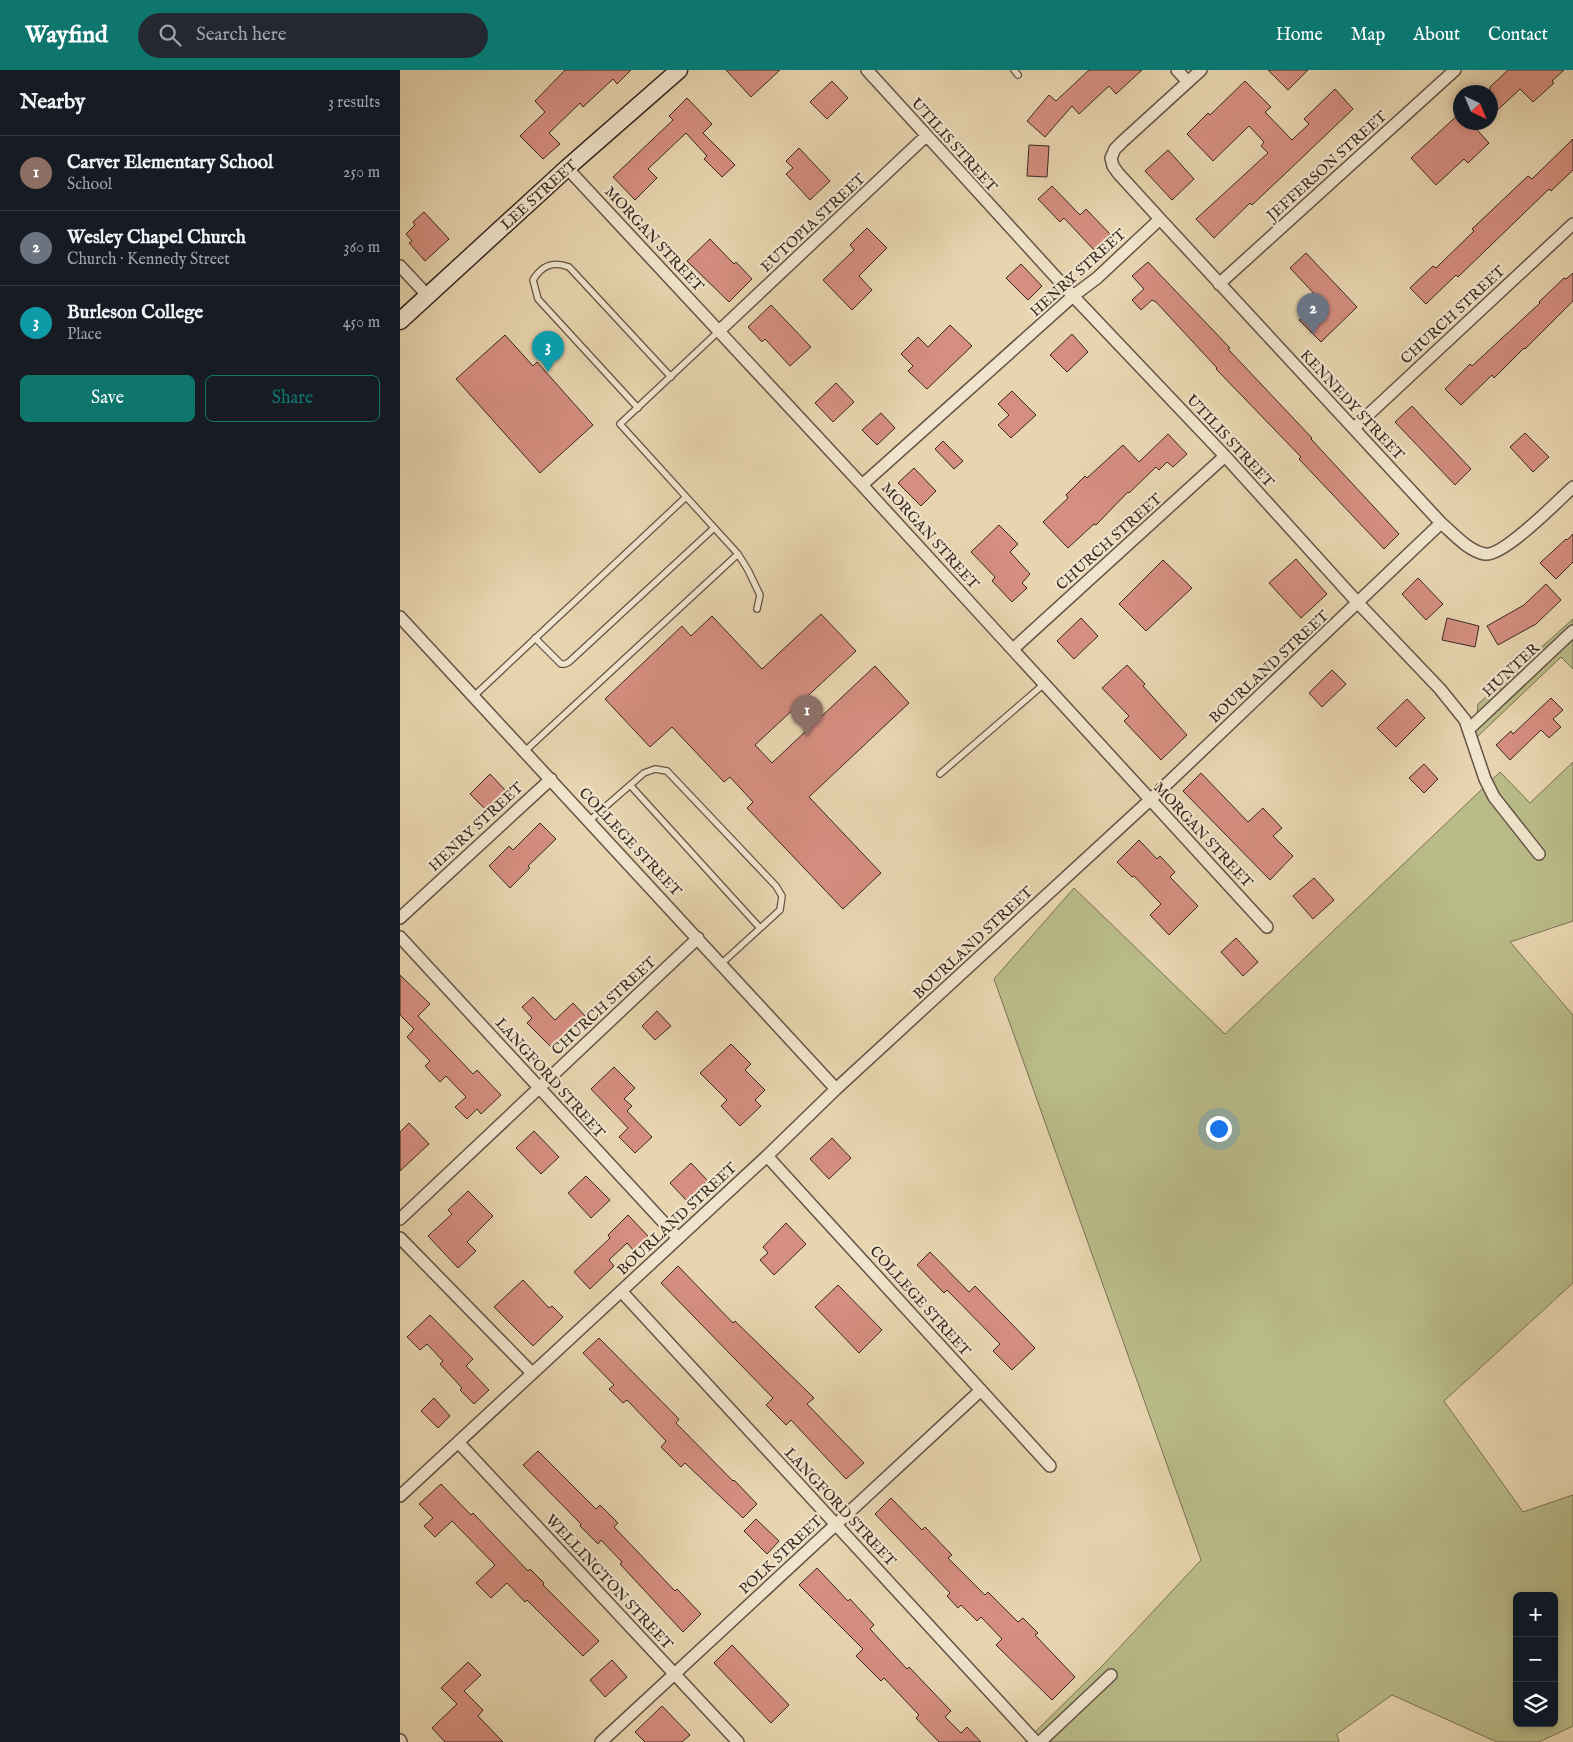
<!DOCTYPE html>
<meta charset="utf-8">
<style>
body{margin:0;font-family:"IM FELL English",serif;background:#242831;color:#f1f3f6}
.controls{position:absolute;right:15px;bottom:15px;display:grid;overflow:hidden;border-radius:8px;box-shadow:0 2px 8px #0003}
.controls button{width:45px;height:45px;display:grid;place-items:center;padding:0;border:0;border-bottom:1px solid #363941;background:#171b24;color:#f1f3f6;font:25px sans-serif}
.compass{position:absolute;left:1053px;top:15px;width:45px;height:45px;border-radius:50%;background:#171b24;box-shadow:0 2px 8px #0003;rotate:136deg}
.you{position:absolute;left:818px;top:1058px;width:18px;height:18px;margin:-12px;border:4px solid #fff;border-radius:50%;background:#1a73e8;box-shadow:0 0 0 8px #1a73e833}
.badge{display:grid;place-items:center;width:32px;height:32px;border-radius:50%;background:#0f766e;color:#fff;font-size:16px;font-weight:700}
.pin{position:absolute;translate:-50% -41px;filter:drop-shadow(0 1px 2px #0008)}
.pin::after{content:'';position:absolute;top:26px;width:18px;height:15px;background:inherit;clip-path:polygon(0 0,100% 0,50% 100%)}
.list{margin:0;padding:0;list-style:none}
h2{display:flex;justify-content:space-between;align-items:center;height:65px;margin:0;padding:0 20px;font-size:21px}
h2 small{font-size:16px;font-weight:400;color:#9ea1a6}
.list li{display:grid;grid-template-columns:32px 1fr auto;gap:15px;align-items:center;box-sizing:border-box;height:75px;padding:0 20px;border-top:1px solid #363941}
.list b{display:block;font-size:19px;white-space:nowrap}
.list p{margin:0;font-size:16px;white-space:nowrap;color:#9ea1a6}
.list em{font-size:16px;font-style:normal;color:#9ea1a6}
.actions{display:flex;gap:10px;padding:15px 20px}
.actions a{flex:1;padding:11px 0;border:1px solid #0f766e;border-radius:8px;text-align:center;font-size:18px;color:#0f766e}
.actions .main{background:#0f766e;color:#fff}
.icon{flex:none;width:28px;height:28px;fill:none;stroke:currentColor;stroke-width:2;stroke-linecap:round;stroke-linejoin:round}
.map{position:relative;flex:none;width:1173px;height:1672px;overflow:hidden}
header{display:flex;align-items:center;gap:30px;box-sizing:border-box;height:70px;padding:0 25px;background:#0f766e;color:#fff}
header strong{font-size:24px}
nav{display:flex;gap:28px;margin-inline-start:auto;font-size:18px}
.search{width:350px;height:45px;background:#242831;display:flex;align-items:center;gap:12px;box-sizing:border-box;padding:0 18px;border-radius:28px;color:#9ea1a6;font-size:19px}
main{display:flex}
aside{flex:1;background:#171b24}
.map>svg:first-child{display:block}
.green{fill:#b9bc89;stroke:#797256;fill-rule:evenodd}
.building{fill:#d58e80;stroke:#392922}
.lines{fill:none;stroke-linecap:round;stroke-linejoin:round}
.lane-casing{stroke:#655446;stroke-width:8}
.street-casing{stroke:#655446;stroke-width:14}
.secondary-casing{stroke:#392922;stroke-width:19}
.lane{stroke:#f0e4cc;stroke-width:5.5}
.street{stroke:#f0e4cc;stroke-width:11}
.secondary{stroke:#f0e4cc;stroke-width:16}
.labels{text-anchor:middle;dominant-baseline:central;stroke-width:4.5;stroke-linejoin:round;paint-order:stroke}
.street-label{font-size:15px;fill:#392922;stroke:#f0e4cc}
</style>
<header>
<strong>Wayfind</strong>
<div class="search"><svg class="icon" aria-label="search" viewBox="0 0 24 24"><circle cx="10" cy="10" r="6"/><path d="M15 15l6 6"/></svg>Search here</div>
<nav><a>Home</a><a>Map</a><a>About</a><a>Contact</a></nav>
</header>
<main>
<aside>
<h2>Nearby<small>3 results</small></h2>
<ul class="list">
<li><span class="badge" style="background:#8d6e63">1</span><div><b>Carver Elementary School</b><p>School</p></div><em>250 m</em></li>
<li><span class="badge" style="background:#6b7280">2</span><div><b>Wesley Chapel Church</b><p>Church · Kennedy Street</p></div><em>360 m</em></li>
<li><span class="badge" style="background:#0f9aa8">3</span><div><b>Burleson College</b><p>Place</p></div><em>450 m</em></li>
</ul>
<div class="actions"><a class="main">Save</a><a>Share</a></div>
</aside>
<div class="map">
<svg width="1173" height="1672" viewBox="0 0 1173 1672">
<rect width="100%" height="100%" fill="#e8d5b0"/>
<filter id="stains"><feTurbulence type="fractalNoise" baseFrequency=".004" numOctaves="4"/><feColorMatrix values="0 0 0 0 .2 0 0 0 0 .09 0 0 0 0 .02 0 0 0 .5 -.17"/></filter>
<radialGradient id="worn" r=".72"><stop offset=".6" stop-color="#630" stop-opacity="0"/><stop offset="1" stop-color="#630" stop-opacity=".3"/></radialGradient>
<path class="green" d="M 1173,549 L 1173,599 L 1161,587 L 1075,669 L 1078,634 Z
M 1173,692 L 1173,851 L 1110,872 L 1173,945 L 1173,1213 L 1044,1331 L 1123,1442 L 1173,1425 L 1173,1656 L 1139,1672 L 1097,1672 L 992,1625 L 937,1664 L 939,1672 L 625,1672 L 704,1594 L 801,1490 L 594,909 L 674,818 L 825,964 L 1100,702 L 1130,733 ZM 1117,1526 L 1154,1526 L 1154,1653 L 1117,1653 Z"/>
<path class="building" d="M 165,0 L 231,0 L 217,14 L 213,9 L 183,37 L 180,33 L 149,63 L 160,74 L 143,89 L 120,66 L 145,42 L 135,31 Z
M 326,0 L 380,0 L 351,27 Z
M 689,0 L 742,0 L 716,24 L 709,16 L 679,44 L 672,36 L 645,67 L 627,51 L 649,25 L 656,31 Z
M 868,0 L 908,0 L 888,20 Z
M 1108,0 L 1164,0 L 1152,11 L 1154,13 L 1133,32 L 1120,19 L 1090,47 L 1090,17 Z
M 432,11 L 448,28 L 427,49 L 410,32 Z
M 845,11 L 871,37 L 865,42 L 892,70 L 909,54 L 904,49 L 935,19 L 953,39 L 887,102 L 852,135 L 850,133 L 814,168 L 796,149 L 868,83 L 861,76 L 864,72 L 849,56 L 813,91 L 787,64 L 808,43 L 810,45 Z
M 287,28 L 312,54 L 303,63 L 335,95 L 322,107 L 304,89 L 307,86 L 286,63 L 248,99 L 257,108 L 235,130 L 213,107 L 273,50 L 269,46 Z
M 1060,43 L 1060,52 L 1070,52 L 1089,73 L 1068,93 L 1064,89 L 1036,115 L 1011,88 Z
M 1173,69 L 1173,100 L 1151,121 L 1149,119 L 1058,207 L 1056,205 L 1026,234 L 1010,218 L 1033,196 L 1036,198 L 1074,161 L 1072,159 L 1128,106 L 1132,109 Z
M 629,75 L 649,76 L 647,107 L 627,106 Z
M 399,78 L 430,111 L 410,130 L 386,104 L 393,98 L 386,91 Z
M 768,80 L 794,109 L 772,130 L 745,101 Z
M 652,116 L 680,145 L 686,139 L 710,164 L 694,180 L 664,148 L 660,152 L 638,129 Z
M 24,142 L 49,169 L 25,191 L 9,173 L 12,171 L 6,164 L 15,155 L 13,152 Z
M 467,158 L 487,178 L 459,206 L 472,220 L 452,240 L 423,210 L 454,180 L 450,175 Z
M 310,169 L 334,194 L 336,192 L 352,209 L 329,232 L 287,191 Z
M 906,183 L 957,237 L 921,272 L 899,250 L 920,230 L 890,198 Z
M 748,192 L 830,278 L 828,279 L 912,368 L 911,369 L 999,464 L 984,479 L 899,389 L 901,387 L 816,299 L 817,298 L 756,232 L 752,230 L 741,240 L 732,230 L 744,219 L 732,206 Z
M 621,194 L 642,216 L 628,230 L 606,208 Z
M 1173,203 L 1173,231 L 1125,279 L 1124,278 L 1094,308 L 1092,305 L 1061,335 L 1045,319 L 1070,294 L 1072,296 L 1140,233 L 1139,232 L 1164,208 L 1166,209 Z
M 371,235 L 411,277 L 390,296 L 365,269 L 362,272 L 348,257 Z
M 550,255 L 572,276 L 527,319 L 508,301 L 513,296 L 501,284 L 518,267 L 528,277 Z
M 672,264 L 688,282 L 667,302 L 650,285 Z
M 105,265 L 133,296 L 137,292 L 193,355 L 140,403 L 56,309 Z
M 436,313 L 454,332 L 433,352 L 415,333 Z
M 612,321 L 636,345 L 611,368 L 598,355 L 609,345 L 598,334 Z
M 1012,336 L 1071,399 L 1055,415 L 995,352 Z
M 481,343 L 495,358 L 477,375 L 462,360 Z
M 1125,363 L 1149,387 L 1133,402 L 1110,377 Z
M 768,364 L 787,384 L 773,397 L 767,392 L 759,400 L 756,397 L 729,423 L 728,422 L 696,455 L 694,454 L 668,478 L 643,452 L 668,428 L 666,425 L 685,406 L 687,408 L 723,375 L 739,392 Z
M 543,371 L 563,391 L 554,399 L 535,379 Z
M 514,398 L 536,421 L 521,436 L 498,413 Z
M 599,455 L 618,474 L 610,482 L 630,504 L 622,513 L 627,518 L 612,532 L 592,511 L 595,507 L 571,482 Z
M 1173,464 L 1173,492 L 1156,509 L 1140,493 L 1166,469 L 1167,470 Z
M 896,489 L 927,524 L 901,548 L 869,513 Z
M 763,490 L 792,518 L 746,561 L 719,534 Z
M 1018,508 L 1043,534 L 1026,550 L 1002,524 Z
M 1146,514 L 1161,530 L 1136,554 L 1098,575 L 1087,556 L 1124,535 Z
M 421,544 L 456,581 L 355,675 L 372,693 L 475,596 L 509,633 L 409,727 L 481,803 L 443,839 L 347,738 L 353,732 L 330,707 L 324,712 L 272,657 L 250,677 L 205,629 L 282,556 L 291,566 L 312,546 L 362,599 Z
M 681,548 L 698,566 L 674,589 L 657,571 Z
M 1047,548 L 1079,556 L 1075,577 L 1042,570 Z
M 727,595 L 745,614 L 743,616 L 787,665 L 761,690 L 724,651 L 729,646 L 702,618 Z
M 932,600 L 946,614 L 922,637 L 909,623 Z
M 1151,628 L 1163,640 L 1153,649 L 1161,657 L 1149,668 L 1141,660 L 1110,690 L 1096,675 L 1111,661 L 1113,664 Z
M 1007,629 L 1025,648 L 996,677 L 977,658 Z
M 1024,694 L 1038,709 L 1024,723 L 1009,708 Z
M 801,703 L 848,752 L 863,738 L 882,758 L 873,766 L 893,786 L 870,810 L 783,721 Z
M 90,704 L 108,723 L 88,742 L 70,724 Z
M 140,753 L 156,769 L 128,796 L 130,798 L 110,818 L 89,796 L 109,776 L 113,780 Z
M 739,770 L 757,789 L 760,786 L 775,802 L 770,807 L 798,836 L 769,865 L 750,845 L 761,834 L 734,806 L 732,807 L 717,792 Z
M 914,808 L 934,830 L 913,849 L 893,826 Z
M 836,868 L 858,892 L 843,906 L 821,882 Z
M 0,905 L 30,934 L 18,946 L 73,1004 L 77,1000 L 101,1025 L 81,1044 L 77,1039 L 67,1049 L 55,1037 L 66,1027 L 46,1006 L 40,1012 L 25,996 L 30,991 L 7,967 L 14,959 L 0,945 Z
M 133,927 L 155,950 L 173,933 L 186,947 L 153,979 L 127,953 L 132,948 L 122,937 Z
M 257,941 L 271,956 L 255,970 L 242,956 Z
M 331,974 L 351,994 L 345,1000 L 365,1020 L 355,1030 L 361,1036 L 340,1056 L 321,1036 L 327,1030 L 300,1003 Z
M 214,997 L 235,1018 L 224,1029 L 232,1036 L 227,1041 L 252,1067 L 235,1083 L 219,1067 L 228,1058 L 191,1019 Z
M 9,1053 L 29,1074 L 0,1101 L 0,1062 Z
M 134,1061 L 159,1087 L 141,1104 L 116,1078 Z
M 432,1068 L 451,1088 L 429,1109 L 410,1089 Z
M 291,1093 L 308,1111 L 287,1131 L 270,1113 Z
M 186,1106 L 210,1130 L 191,1148 L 168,1123 Z
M 68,1121 L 93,1146 L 67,1172 L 76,1181 L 58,1198 L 28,1166 L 52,1144 L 48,1140 Z
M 228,1145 L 249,1167 L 235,1182 L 227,1173 L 209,1190 L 214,1196 L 190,1219 L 174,1202 L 210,1168 L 208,1165 Z
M 386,1153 L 406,1174 L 374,1205 L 360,1190 L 368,1183 L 363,1177 Z
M 530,1182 L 569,1222 L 575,1216 L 635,1278 L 612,1300 L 593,1281 L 600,1274 L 547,1220 L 544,1223 L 517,1195 Z
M 278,1196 L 333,1253 L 335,1251 L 414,1328 L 407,1334 L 464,1393 L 446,1409 L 391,1350 L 386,1355 L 366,1335 L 373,1328 L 261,1213 Z
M 123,1210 L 149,1238 L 152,1236 L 163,1247 L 133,1276 L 94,1237 Z
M 438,1215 L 482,1260 L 459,1283 L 415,1237 Z
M 30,1245 L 73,1289 L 66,1296 L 89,1320 L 74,1334 L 60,1320 L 62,1318 L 40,1294 L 43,1291 L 27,1274 L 20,1280 L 7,1267 Z
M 199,1268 L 279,1349 L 276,1353 L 333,1411 L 334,1410 L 357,1434 L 343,1448 L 285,1393 L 281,1397 L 261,1377 L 266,1371 L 227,1330 L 223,1333 L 209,1319 L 214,1315 L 183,1283 Z
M 34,1328 L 50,1346 L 38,1358 L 21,1341 Z
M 138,1381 L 196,1439 L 200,1435 L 218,1453 L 214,1457 L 275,1521 L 277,1519 L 301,1544 L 283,1562 L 220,1494 L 222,1492 L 201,1470 L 198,1474 L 180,1456 L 181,1454 L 123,1395 Z
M 41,1414 L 71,1445 L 73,1443 L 128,1501 L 130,1499 L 144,1513 L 143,1515 L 199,1571 L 183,1586 L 127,1530 L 125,1532 L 107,1513 L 91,1528 L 76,1513 L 95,1495 L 52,1451 L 35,1467 L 24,1456 L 33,1448 L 19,1434 Z
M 491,1428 L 522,1460 L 525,1457 L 552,1485 L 548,1488 L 585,1525 L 588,1522 L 618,1552 L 623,1548 L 638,1563 L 635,1565 L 675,1607 L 652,1630 L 596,1575 L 602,1569 L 581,1547 L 577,1551 L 561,1535 L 558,1538 L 547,1526 L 550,1523 L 475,1444 Z
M 356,1449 L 379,1471 L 367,1484 L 344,1461 Z
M 417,1498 L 448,1531 L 450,1529 L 474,1555 L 470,1559 L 507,1599 L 509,1597 L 551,1641 L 545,1647 L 561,1663 L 567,1657 L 581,1672 L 539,1672 L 516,1648 L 519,1645 L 484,1608 L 481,1611 L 456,1586 L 463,1579 L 399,1515 Z
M 332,1575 L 389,1635 L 371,1653 L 314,1593 Z
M 212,1590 L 227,1607 L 205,1627 L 190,1610 Z
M 68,1592 L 81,1605 L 64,1621 L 83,1640 L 78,1646 L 103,1672 L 45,1672 L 32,1658 L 57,1634 L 41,1618 Z
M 262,1636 L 290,1665 L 282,1672 L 245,1672 L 235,1662 Z"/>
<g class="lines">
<g class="lane-casing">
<path id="lane" d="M 614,0 L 618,5
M 238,338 L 138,229 L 133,210 C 142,195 153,191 169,197 L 271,307
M 338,484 L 348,500 L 360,525 L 357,539
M 135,568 L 161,594 L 165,594 L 169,592 L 314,458
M 74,626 L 286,427
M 125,681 L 338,484 L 220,354 L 319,261
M 540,704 L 644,614
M 230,715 L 360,858
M 189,751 L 244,703 L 255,699 L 267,701 L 376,816 L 382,826 L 380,840 L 321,894"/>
</g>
<g class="street-casing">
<path id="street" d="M 467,0 L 673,226 L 825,386 L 958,533 L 1040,619 L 1065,650 L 1085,709 L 1094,727 L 1139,784
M 777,0 L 788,12
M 167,98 L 462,415 L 867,857
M 760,149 L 1041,453
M 0,196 L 28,226
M 819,214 L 1055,0
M 319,261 L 526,66
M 954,358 L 1173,154
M 462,415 L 673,226 L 697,208 L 760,149 L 718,103 L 713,96 L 711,88 L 715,79 L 722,72 L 801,0
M 0,547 L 436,1019
M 613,579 L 825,386
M 1069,659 L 1173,561
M 0,848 L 151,709
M 0,867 L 278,1168
M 367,1086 L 650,1396
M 0,1149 L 298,868
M 0,1168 L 132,1303
M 221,1221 L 636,1672
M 58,1372 L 338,1672
M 0,1426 L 367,1086 L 436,1019 L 750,730 L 1041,453 C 1054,464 1068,481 1085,484 C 1103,487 1158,431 1173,417
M 0,1670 L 1,1672
M 201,1672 L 581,1320
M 640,1672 L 711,1605"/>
</g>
<g class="secondary-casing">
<path id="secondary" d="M 0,251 L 167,98 L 279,0"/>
</g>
<use href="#lane" class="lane"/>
<use href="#street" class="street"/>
<use href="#secondary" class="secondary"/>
</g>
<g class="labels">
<g class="street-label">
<text transform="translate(554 75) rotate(48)">UTILIS STREET</text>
<text transform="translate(927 96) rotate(-42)">JEFFERSON STREET</text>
<text transform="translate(139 125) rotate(-42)">LEE STREET</text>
<text transform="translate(413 153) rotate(-43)">EUTOPIA STREET</text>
<text transform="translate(254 169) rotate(47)">MORGAN STREET</text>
<text transform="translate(678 203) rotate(-42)">HENRY STREET</text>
<text transform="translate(1053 245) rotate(-43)">CHURCH STREET</text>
<text transform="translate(952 335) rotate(47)">KENNEDY STREET</text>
<text transform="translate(830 371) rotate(47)">UTILIS STREET</text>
<text transform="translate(530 466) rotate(48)">MORGAN STREET</text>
<text transform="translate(709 472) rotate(-42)">CHURCH STREET</text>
<text transform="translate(869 597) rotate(-43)">BOURLAND STREET</text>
<text transform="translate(1111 600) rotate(-43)">HUNTER</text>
<text transform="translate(76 757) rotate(-43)">HENRY STREET</text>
<text transform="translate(803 765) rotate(47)">MORGAN STREET</text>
<text transform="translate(230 772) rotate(47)">COLLEGE STREET</text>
<text transform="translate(573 873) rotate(-43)">BOURLAND STREET</text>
<text transform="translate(204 936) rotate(-43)">CHURCH STREET</text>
<text transform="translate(150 1008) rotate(48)">LANGFORD STREET</text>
<text transform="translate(277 1149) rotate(-43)">BOURLAND STREET</text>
<text transform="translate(520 1231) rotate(48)">COLLEGE STREET</text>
<text transform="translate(440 1437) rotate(47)">LANGFORD STREET</text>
<text transform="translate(381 1485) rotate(-43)">POLK STREET</text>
<text transform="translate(209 1512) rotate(47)">WELLINGTON STREET</text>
</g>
</g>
<rect width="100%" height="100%" filter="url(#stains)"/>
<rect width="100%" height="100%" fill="url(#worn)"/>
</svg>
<div class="controls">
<button>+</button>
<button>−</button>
<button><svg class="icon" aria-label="layers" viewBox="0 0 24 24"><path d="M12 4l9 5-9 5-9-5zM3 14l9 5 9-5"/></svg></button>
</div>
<svg class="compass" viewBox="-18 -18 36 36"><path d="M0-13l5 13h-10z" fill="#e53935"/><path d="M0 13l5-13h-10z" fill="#9ea1a6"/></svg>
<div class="you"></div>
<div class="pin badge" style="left:407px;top:666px;background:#8d6e63">1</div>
<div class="pin badge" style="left:913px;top:264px;background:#6b7280">2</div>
<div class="pin badge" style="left:148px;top:302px;background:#0f9aa8">3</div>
</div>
</main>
